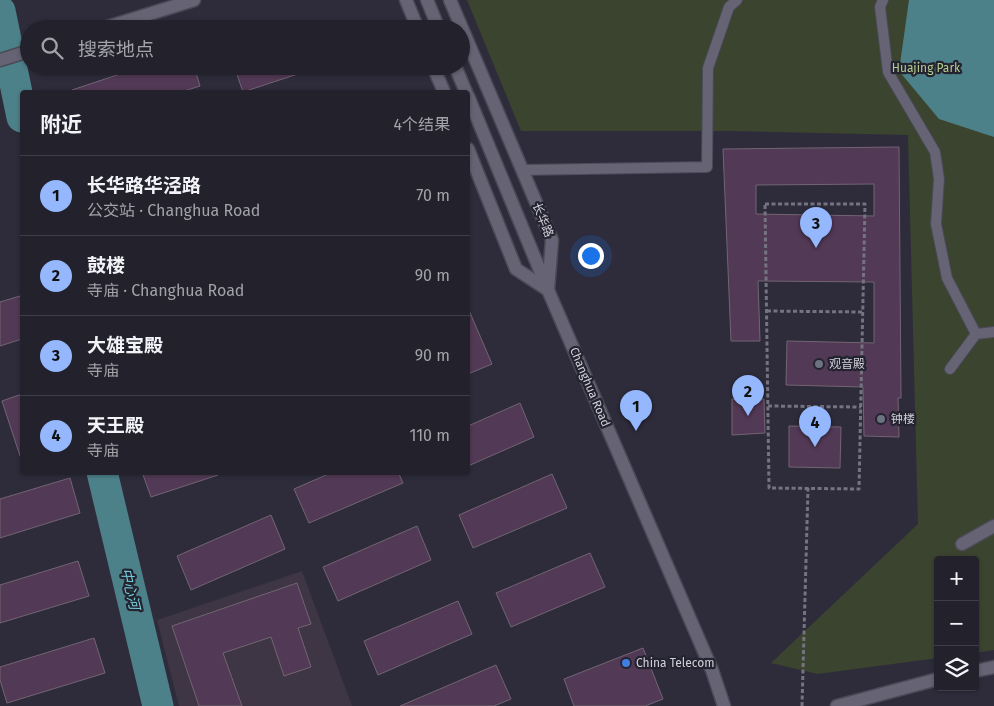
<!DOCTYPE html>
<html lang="zh">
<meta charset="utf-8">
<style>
body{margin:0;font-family:"Fira Sans","Noto Sans SC",sans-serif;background:#2a2934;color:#f1f3f6}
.controls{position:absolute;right:15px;bottom:15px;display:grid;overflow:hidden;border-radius:5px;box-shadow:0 1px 4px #0004}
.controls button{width:45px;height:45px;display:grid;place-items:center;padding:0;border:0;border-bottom:1px solid #3f3e48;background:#22212c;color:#f1f3f6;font:25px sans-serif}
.you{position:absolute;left:590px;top:255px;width:18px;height:18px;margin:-12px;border:4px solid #fff;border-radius:50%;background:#1a73e8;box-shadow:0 0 0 8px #1a73e833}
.badge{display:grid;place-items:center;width:32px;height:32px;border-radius:50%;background:#94b7fd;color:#111;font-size:16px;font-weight:700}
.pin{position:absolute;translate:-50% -41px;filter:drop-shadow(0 1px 2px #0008)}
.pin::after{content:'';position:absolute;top:26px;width:18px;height:15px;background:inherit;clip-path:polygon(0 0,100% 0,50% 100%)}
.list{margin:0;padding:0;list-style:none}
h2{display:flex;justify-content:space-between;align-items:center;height:65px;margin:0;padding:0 20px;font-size:21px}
h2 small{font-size:16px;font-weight:400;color:#a2a3a9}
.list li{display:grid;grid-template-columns:32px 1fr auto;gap:15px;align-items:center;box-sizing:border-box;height:80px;padding:0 20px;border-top:1px solid #3f3e48}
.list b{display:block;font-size:19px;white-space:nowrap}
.list p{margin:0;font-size:16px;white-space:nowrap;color:#a2a3a9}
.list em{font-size:16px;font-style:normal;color:#a2a3a9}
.icon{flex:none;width:28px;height:28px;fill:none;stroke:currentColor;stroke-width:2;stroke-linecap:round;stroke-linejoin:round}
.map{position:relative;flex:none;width:994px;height:706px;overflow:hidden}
.search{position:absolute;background:#22212c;box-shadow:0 1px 4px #0004;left:20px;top:20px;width:450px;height:55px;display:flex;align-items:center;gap:12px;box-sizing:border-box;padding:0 18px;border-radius:28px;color:#a2a3a9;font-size:19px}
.panel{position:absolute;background:#22212c;box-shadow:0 1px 4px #0004;left:20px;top:90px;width:450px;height:385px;border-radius:5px}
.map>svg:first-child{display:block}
.industrial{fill:#3e3545}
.green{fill:#3b442e}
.water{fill:#4d818a}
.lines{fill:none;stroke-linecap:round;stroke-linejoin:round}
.river{stroke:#4d818a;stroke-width:31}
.building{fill:#523955;stroke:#726573;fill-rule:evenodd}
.service-casing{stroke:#4a4956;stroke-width:12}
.minor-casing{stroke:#4a4956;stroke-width:15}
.tertiary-casing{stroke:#4a4956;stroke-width:15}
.path{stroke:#747380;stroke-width:3;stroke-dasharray:4 2.5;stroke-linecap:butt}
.service{stroke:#656374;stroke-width:10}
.minor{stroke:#656374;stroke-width:12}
.tertiary{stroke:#656374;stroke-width:12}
.worship-dot{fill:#6b7280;stroke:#242330;stroke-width:2}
.shop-dot{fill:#3f7fe0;stroke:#242330;stroke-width:2}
.labels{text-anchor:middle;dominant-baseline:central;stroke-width:4.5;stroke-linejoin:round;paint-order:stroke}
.park-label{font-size:12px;fill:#b3cd8f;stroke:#242330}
.street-label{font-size:12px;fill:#d1d0da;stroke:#242330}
.poi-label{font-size:12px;fill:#d1d0da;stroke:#242330;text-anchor:start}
.water-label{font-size:14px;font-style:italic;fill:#76cedc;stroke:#242330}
</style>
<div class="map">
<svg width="994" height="706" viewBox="0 0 994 706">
<rect width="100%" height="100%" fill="#2e2c3b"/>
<path class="industrial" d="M 302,571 L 352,706 L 179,706 L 157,620 Z"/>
<path class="green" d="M 467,0 L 994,0 L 994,650 L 975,653 L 975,560 L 938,560 L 938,658 L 818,674 L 771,663 L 918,524 L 908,135 L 733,131 L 521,131 Z"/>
<path class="water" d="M 909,0 L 994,0 L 994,137 L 939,119 L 899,71 Z"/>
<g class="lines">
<path class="river" d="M 0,11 L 22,117
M 102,472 L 158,706"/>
</g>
<path class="building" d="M 144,66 L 194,66 L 200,86 L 181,92 L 72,92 L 72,90 Z
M 234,66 L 313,66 L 313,69 L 243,92 Z
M 899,147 L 901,398 L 898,398 L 899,437 L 864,436 L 863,387 L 786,385 L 787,341 L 874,343 L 874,282 L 758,281 L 760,341 L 731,341 L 723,149 ZM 874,184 L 874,216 L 756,214 L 756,185 Z
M 20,296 L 22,305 L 22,339 L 0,346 L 0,302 Z
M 468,308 L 492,364 L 468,374 Z
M 22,394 L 22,455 L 20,456 L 2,401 Z
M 732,399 L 764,399 L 765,433 L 732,435 Z
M 520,403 L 534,437 L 468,466 L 468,426 Z
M 789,426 L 841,427 L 840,468 L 789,467 Z
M 142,472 L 218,472 L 218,475 L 151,497 Z
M 333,472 L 398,472 L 403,483 L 309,523 L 294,489 Z
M 552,474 L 567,508 L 473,548 L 459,515 Z
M 70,478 L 80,513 L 0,538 L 0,499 Z
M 271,515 L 285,549 L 191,590 L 177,556 Z
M 417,526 L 431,560 L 338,601 L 323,567 Z
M 590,553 L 605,587 L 511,627 L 496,593 Z
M 78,561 L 89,596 L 0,623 L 0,585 Z
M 297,583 L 311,624 L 298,628 L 311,667 L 284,676 L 271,637 L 223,653 L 242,706 L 199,706 L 172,626 Z
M 458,601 L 472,634 L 378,675 L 364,641 Z
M 94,638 L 105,673 L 7,703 L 0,680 L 0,667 Z
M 643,648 L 663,699 L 645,706 L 574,706 L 564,679 Z
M 496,665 L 511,699 L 494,706 L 400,706 Z"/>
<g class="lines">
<g class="service-casing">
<path id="service" d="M 883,0 L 880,7 L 888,72 L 935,152 L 939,179 L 936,224 L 947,278 L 976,334 L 994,332
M 522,170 L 707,167 L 708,68 L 729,7 L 737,0
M 950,369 L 976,334"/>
</g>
<g class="minor-casing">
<path id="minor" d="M 406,0 L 418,29
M 450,0 L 552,240 L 548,290 L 516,269 L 468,149
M 101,29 L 194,0
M 0,60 L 29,51
M 433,66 L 444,92
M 962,544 L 994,526
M 975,671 L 994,667
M 837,706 L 938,679"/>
</g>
<g class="tertiary-casing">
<path id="tertiary" d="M 427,0 L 439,29
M 455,66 L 466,92
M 468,96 L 548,290 L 712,670 L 724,706"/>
</g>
<path class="path" d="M 765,204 L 865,204 L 859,489 L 769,488 Z
M 767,311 L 863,312
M 768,406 L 861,407
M 802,706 L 808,488"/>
<use href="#service" class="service"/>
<use href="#minor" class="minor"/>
<use href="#tertiary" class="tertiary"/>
</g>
<g class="worship-dot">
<circle cx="819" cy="364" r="5"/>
<circle cx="881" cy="419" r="5"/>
</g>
<circle class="shop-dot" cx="626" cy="663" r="5"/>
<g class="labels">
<g class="park-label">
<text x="926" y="68">Huajing Park</text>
</g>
<g class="street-label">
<text transform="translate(543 220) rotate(68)">长华路</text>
<text transform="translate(590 387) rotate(67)">Changhua Road</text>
</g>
<g class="poi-label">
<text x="829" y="364">观音殿</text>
<text x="891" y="419">钟楼</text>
<text x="636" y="663">China Telecom</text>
</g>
<g class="water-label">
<text transform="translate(130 589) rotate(77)">中心河</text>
</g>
</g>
</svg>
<div class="controls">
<button>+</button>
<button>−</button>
<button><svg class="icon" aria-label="layers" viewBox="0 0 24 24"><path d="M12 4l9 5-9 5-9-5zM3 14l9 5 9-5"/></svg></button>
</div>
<div class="you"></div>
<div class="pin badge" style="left:636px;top:431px">1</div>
<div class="pin badge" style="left:748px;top:416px">2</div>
<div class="pin badge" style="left:816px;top:248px">3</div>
<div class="pin badge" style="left:815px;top:447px">4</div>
<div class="search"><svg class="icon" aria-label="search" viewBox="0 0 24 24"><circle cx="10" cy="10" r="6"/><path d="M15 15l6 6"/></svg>搜索地点</div>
<section class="panel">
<h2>附近<small>4个结果</small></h2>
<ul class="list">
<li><span class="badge">1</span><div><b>长华路华泾路</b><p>公交站 · Changhua Road</p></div><em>70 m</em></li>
<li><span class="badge">2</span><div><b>鼓楼</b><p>寺庙 · Changhua Road</p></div><em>90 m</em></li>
<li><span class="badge">3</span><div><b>大雄宝殿</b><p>寺庙</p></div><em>90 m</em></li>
<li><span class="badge">4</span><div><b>天王殿</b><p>寺庙</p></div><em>110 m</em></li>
</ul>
</section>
</div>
